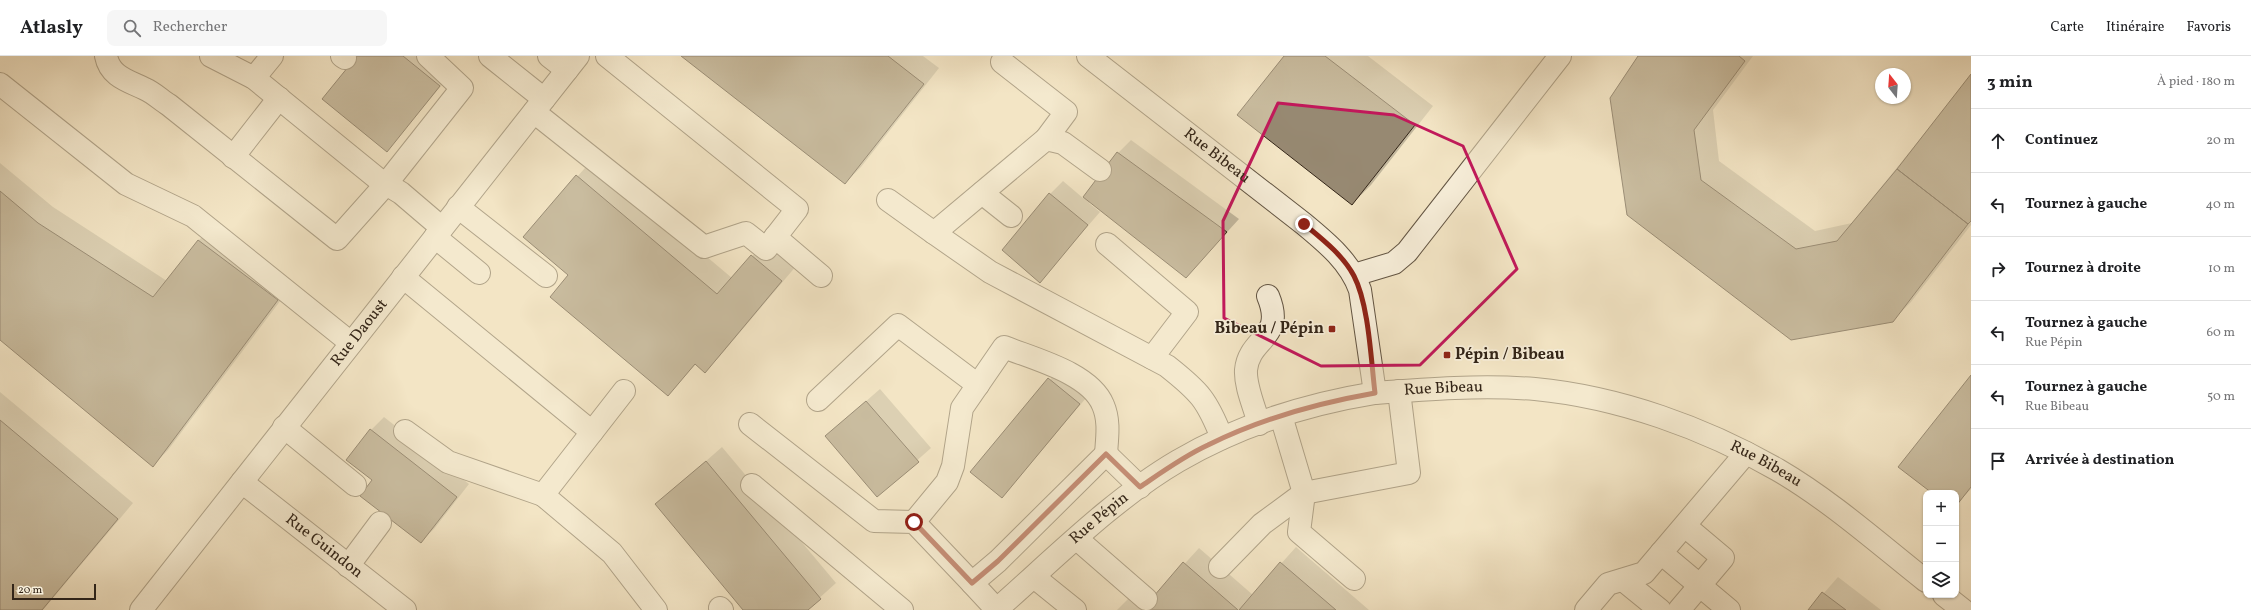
<!DOCTYPE html>
<html lang="fr">
<meta charset="utf-8">
<style>
body{margin:0;font-family:Vollkorn,serif;background:#f6f6f6;color:#202124}
.controls{position:absolute;right:12px;bottom:12px;display:grid;overflow:hidden;border-radius:8px;box-shadow:0 1px 3px #0004}
.controls button{width:36px;height:36px;display:grid;place-items:center;padding:0;border:0;border-bottom:1px solid #e0e0e0;background:#fff;color:#202124;font:20px sans-serif}
.compass{position:absolute;left:1875px;top:12px;width:36px;height:36px;border-radius:50%;background:#fff;box-shadow:0 1px 3px #0004;rotate:343deg}
.scale{position:absolute;left:12px;bottom:10px;width:84px;box-sizing:border-box;padding-left:4px;border:2px solid #332518;border-top:0;font-size:11px;line-height:14px;white-space:nowrap;color:#332518;-webkit-text-stroke:3px #f7eed9;paint-order:stroke}
.stop{position:absolute;width:12px;height:12px;margin:-9px;border:3px solid #8f2418;border-radius:50%;background:#fff}
.stop.end{background:#8f2418;border-color:#fff;box-shadow:0 1px 4px #0008}
.list{margin:0;padding:0;list-style:none}
h2{display:flex;justify-content:space-between;align-items:center;height:52px;margin:0;padding:0 16px;font-size:17px}
h2 small{font-size:13px;font-weight:400;color:#757577}
.list li{display:grid;grid-template-columns:26px 1fr auto;gap:12px;align-items:center;box-sizing:border-box;height:64px;padding:0 16px;border-top:1px solid #e0e0e0}
.list b{display:block;font-size:15px;white-space:nowrap}
.list p{margin:0;font-size:13px;white-space:nowrap;color:#757577}
.list em{font-size:13px;font-style:normal;color:#757577}
.icon{flex:none;width:22px;height:22px;fill:none;stroke:currentColor;stroke-width:2;stroke-linecap:round;stroke-linejoin:round}
.map{position:relative;flex:none;width:1971px;height:554px;overflow:hidden}
header{display:flex;align-items:center;gap:24px;box-sizing:border-box;height:56px;padding:0 20px;background:#fff;border-bottom:1px solid #e0e0e0}
header strong{font-size:19px}
nav{display:flex;gap:22px;margin-inline-start:auto;font-size:14px}
.search{width:280px;height:36px;background:#f6f6f6;display:flex;align-items:center;gap:10px;box-sizing:border-box;padding:0 14px;border-radius:8px;color:#757577;font-size:15px}
main{display:flex}
aside{flex:1;background:#fff}
.map>svg:first-child{display:block}
.shadow{fill:#0003}
.building{fill:#978972;stroke:#332518}
.lines{fill:none;stroke-linecap:round;stroke-linejoin:round}
.minor-casing{stroke:#635543;stroke-width:24}
.minor{stroke:#f7eed9;stroke-width:22}
.route{stroke:#8f2418;stroke-width:5}
.marked{fill:none;stroke:#c2185b;stroke-width:3;stroke-linejoin:round}
.poi-dot{fill:#8f2418;stroke:#f7eed9;stroke-width:1.5}
.labels{text-anchor:middle;dominant-baseline:central;stroke-width:3.5;stroke-linejoin:round;paint-order:stroke}
.street-label{font-size:16px;fill:#332518;stroke:#f7eed9}
.poi-label{font-size:16px;font-weight:bold;fill:#332518;stroke:#f7eed9;text-anchor:end}
</style>
<header>
<strong>Atlasly</strong>
<div class="search"><svg class="icon" aria-label="search" viewBox="0 0 24 24"><circle cx="10" cy="10" r="6"/><path d="M15 15l6 6"/></svg>Rechercher</div>
<nav><a>Carte</a><a>Itinéraire</a><a>Favoris</a></nav>
</header>
<main>
<div class="map">
<svg width="1971" height="554" viewBox="0 0 1971 554">
<rect width="100%" height="100%" fill="#f3e5c5"/>
<filter id="stains"><feTurbulence type="fractalNoise" baseFrequency=".005" numOctaves="4"/><feColorMatrix values="0 0 0 0 .2 0 0 0 0 .09 0 0 0 0 .02 0 0 0 .5 -.17"/></filter>
<radialGradient id="worn" r=".72"><stop offset=".6" stop-color="#630" stop-opacity="0"/><stop offset="1" stop-color="#630" stop-opacity=".3"/></radialGradient>
<path class="shadow" d="M 359,0 L 431,0 L 452,17 L 387,94 Z
M 682,0 L 923,0 L 939,12 L 861,111 L 845,127 Z
M 1285,0 L 1368,0 L 1433,50 L 1371,129 L 1352,148 Z
M 1640,0 L 1753,0 L 1713,54 L 1719,105 L 1815,175 L 1852,167 L 1971,20 L 1971,169 L 1911,246 L 1892,265 L 1628,159 Z
M 1131,84 L 1239,163 L 1198,208 L 1090,145 L 1089,147 L 1100,156 L 1040,225 L 1050,138 L 1063,125 L 1083,142 L 1118,97 Z
M 592,104 L 732,222 L 767,184 L 797,209 L 720,300 L 705,315 L 696,308 L 668,339 L 570,219 L 524,181 Z
M 0,107 L 53,151 L 167,225 L 198,185 L 214,169 L 293,228 L 168,394 L 153,409 L 0,283 Z
M 1062,310 L 1092,335 L 1002,441 L 971,415 Z
M 1971,320 L 1971,433 L 1956,449 L 1956,437 L 1934,437 Z
M 880,333 L 931,392 L 877,440 L 826,380 Z
M 0,336 L 133,447 L 43,554 L 0,554 Z
M 384,361 L 469,428 L 434,473 L 421,485 L 373,424 L 371,374 Z
M 722,391 L 836,527 L 806,554 L 745,554 L 657,448 Z
M 1296,491 L 1369,554 L 1117,554 L 1134,537 L 1148,548 L 1199,492 L 1253,539 Z
M 1838,521 L 1881,554 L 1809,554 Z"/>
<path class="building" d="M 357,0 L 403,0 L 440,30 L 387,96 L 322,43 Z
M 681,0 L 888,0 L 924,28 L 845,128 Z
M 1284,0 L 1325,0 L 1415,69 L 1352,149 L 1237,59 Z
M 1638,0 L 1739,0 L 1745,5 L 1694,74 L 1701,124 L 1796,193 L 1837,185 L 1897,113 L 1968,168 L 1893,266 L 1791,284 L 1627,159 L 1610,42 Z
M 1971,18 L 1971,165 L 1968,168 L 1897,113 Z
M 1117,96 L 1227,176 L 1186,222 L 1083,141 Z
M 576,119 L 717,238 L 751,199 L 782,225 L 705,317 L 695,308 L 668,340 L 550,241 L 568,219 L 523,181 Z
M 0,135 L 38,167 L 153,241 L 198,184 L 278,244 L 153,411 L 0,284 Z
M 1049,137 L 1088,169 L 1040,227 L 1002,194 Z
M 1971,319 L 1971,431 L 1956,450 L 1956,437 L 1932,437 L 1898,411 Z
M 1048,322 L 1080,348 L 1002,442 L 970,416 Z
M 866,345 L 919,406 L 877,441 L 825,380 Z
M 0,364 L 118,463 L 42,554 L 0,554 Z
M 370,373 L 457,441 L 421,487 L 360,440 L 372,424 L 346,404 Z
M 706,405 L 821,543 L 808,554 L 743,554 L 655,448 Z
M 1183,506 L 1238,554 L 1142,554 Z
M 1280,506 L 1336,554 L 1239,554 Z
M 1822,536 L 1846,554 L 1808,554 Z"/>
<g class="lines">
<g class="minor-casing">
<g id="minor">
<path d="M 106,0 C 110,21 129,25 145,33 C 154,37 161,44 169,49 L 337,183 L 386,128 L 462,32 L 428,0"/>
<path d="M 211,0 L 254,22 L 378,123 L 401,137 L 442,172"/>
<path d="M 342,0 L 345,2"/>
<path d="M 490,0 L 544,43"/>
<path d="M 549,0 L 567,14"/>
<path id="s1" d="M 1088,0 L 1304,168 C 1327,187 1350,206 1360,234 L 1375,337 C 1428,333 1481,329 1535,333 C 1619,341 1705,372 1778,414 C 1831,445 1878,487 1926,525"/>
<path d="M 1002,6 L 1066,56 L 1046,83"/>
<path d="M 254,22 L 272,0"/>
<path d="M 0,28 L 126,128 L 193,160 L 351,287"/>
<path d="M 534,56 L 704,191 L 746,177 L 766,193 L 797,153 L 607,0"/>
<path d="M 233,101 L 279,42"/>
<path d="M 1100,114 L 1063,87 L 1046,83 L 934,177 L 990,216 L 1167,310 C 1200,336 1207,344 1222,382"/>
<path d="M 982,137 L 1011,160"/>
<path d="M 888,144 L 934,177"/>
<path d="M 458,151 L 546,220"/>
<path d="M 435,181 L 479,217"/>
<path d="M 775,181 L 821,220"/>
<path d="M 1107,188 L 1187,256 L 1152,302"/>
<path d="M 1354,219 L 1394,207 L 1407,196 L 1560,0"/>
<path d="M 403,221 L 592,376"/>
<path d="M 624,335 L 543,439 L 612,497 L 656,554"/>
<path d="M 818,344 L 898,269 L 978,329"/>
<path d="M 1281,360 L 1304,437 L 1409,417 L 1399,335"/>
<path d="M 750,368 L 874,465 L 914,466 L 972,527"/>
<path d="M 1259,368 C 1255,352 1245,331 1246,314 C 1249,281 1286,283 1268,240"/>
<path d="M 284,371 L 355,429"/>
<path d="M 405,375 L 448,406 L 543,439"/>
<path id="s2" d="M 242,426 L 405,554"/>
<path d="M 752,429 L 902,554"/>
<path d="M 1304,437 L 1299,476 L 1354,523"/>
<path d="M 914,466 L 947,426 L 953,410 L 962,352 L 1004,291 C 1034,303 1090,317 1103,349 C 1110,365 1107,382 1106,398"/>
<path d="M 1077,483 L 1146,543"/>
<path d="M 1661,497 L 1729,554"/>
<path d="M 348,510 L 380,467"/>
<path d="M 1220,511 L 1262,468 L 1304,437"/>
<path d="M 1034,521 L 1075,554"/>
<path d="M 1623,524 L 1660,554"/>
<path d="M 1944,539 L 1963,554"/>
<path d="M 720,552 L 722,554"/>
<path id="s3" d="M 141,554 L 578,0"/>
<path id="s4" d="M 996,554 C 1053,504 1113,443 1178,405 C 1238,370 1307,348 1375,337"/>
<path d="M 997,554 L 972,527 L 998,505 L 1106,398 L 1140,431"/>
<path d="M 1586,554 L 1608,528 L 1644,517 L 1746,397"/>
<path d="M 1679,554 L 1723,502 L 1685,470"/>
</g>
</g>
<use href="#minor" class="minor"/>
</g>
<g class="lines">
<path class="route" d="M 914,466 L 972,527 L 998,505 L 1106,398 L 1140,431 C 1162,416 1184,400 1208,389 C 1260,363 1318,347 1375,337 C 1371,305 1369,249 1354,220 C 1343,199 1322,183 1304,168"/>
</g>
<path d="M0 0H1971V554H0ZM 1278,47 L 1394,59 L 1463,90 L 1517,213 L 1420,309 L 1321,310 L 1224,262 L 1223,165 Z" fill="#f3e5c5" fill-opacity=".55" fill-rule="evenodd"/>
<path class="marked" d="M 1278,47 L 1394,59 L 1463,90 L 1517,213 L 1420,309 L 1321,310 L 1224,262 L 1223,165 Z"/>
<g class="poi-dot">
<rect x="1328" y="269" width="8" height="8" rx="2"/>
<rect x="1443" y="295" width="8" height="8" rx="2"/>
</g>
<g class="labels">
<g class="street-label">
<text stroke="none"><textPath href="#s1" startOffset="163">Rue Bibeau</textPath></text>
<text stroke="none"><textPath href="#s3" startOffset="353">Rue Daoust</textPath></text>
<text stroke="none"><textPath href="#s1" startOffset="534">Rue Bibeau</textPath></text>
<text stroke="none"><textPath href="#s1" startOffset="870">Rue Bibeau</textPath></text>
<text stroke="none"><textPath href="#s4" startOffset="138">Rue Pépin</textPath></text>
<text stroke="none"><textPath href="#s2" startOffset="104">Rue Guindon</textPath></text>
</g>
<g class="poi-label">
<text x="1324" y="273">Bibeau / Pépin</text>
<text x="1455" y="299" text-anchor="start">Pépin / Bibeau</text>
</g>
</g>
<rect width="100%" height="100%" filter="url(#stains)"/>
<rect width="100%" height="100%" fill="url(#worn)"/>
</svg>
<div class="controls">
<button>+</button>
<button>−</button>
<button><svg class="icon" aria-label="layers" viewBox="0 0 24 24"><path d="M12 4l9 5-9 5-9-5zM3 14l9 5 9-5"/></svg></button>
</div>
<svg class="compass" viewBox="-18 -18 36 36"><path d="M0-13l5 13h-10z" fill="#e53935"/><path d="M0 13l5-13h-10z" fill="#757577"/></svg>
<div class="scale">20 m</div>
<div class="stop" style="left:914px;top:466px"></div>
<div class="stop end" style="left:1304px;top:168px"></div>
</div>
<aside>
<h2>3 min<small>À pied · 180 m</small></h2>
<ul class="list">
<li><svg class="icon" aria-label="ahead" viewBox="0 0 24 24"><path d="M12 20V5M6 11l6-6 6 6"/></svg><div><b>Continuez</b></div><em>20 m</em></li>
<li><svg class="icon" aria-label="left" viewBox="0 0 24 24"><path d="M17 20v-9H6M10 6l-5 5 5 5"/></svg><div><b>Tournez à gauche</b></div><em>40 m</em></li>
<li><svg class="icon" aria-label="right" viewBox="0 0 24 24"><path d="M7 20v-9h11M14 6l5 5-5 5"/></svg><div><b>Tournez à droite</b></div><em>10 m</em></li>
<li><svg class="icon" aria-label="left" viewBox="0 0 24 24"><path d="M17 20v-9H6M10 6l-5 5 5 5"/></svg><div><b>Tournez à gauche</b><p>Rue Pépin</p></div><em>60 m</em></li>
<li><svg class="icon" aria-label="left" viewBox="0 0 24 24"><path d="M17 20v-9H6M10 6l-5 5 5 5"/></svg><div><b>Tournez à gauche</b><p>Rue Bibeau</p></div><em>50 m</em></li>
<li><svg class="icon" aria-label="arrive" viewBox="0 0 24 24"><path d="M6 21V4h12l-3 4 3 4H6"/></svg><div><b>Arrivée à destination</b></div></li>
</ul>
</aside>
</main>
